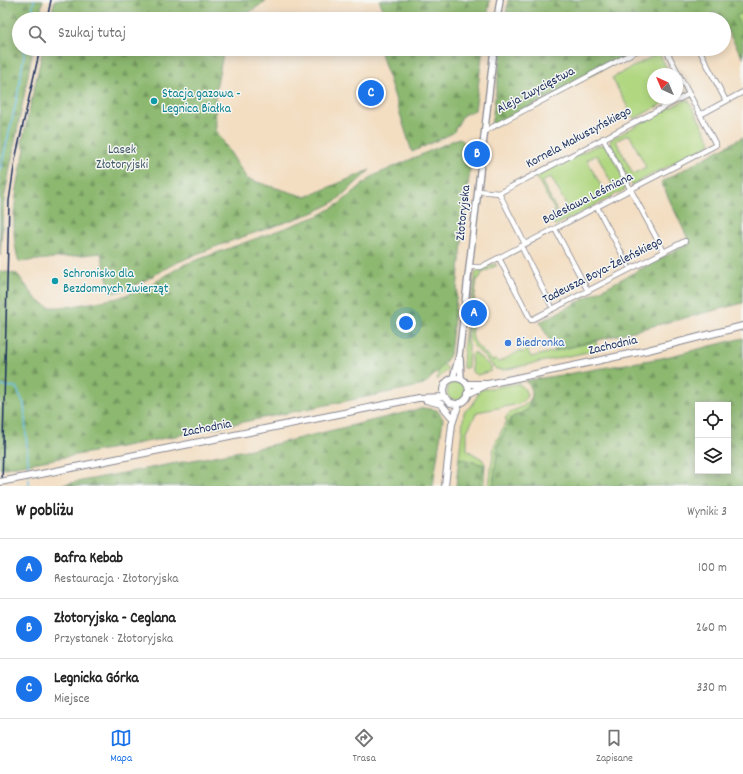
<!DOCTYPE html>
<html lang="pl">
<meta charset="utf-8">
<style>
body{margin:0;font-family:Dekko,sans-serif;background:#f6f6f6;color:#222}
.controls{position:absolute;right:12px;bottom:12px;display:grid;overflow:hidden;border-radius:0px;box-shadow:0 2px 10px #0003}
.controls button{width:36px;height:36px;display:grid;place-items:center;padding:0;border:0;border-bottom:1px solid #e0e0e0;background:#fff;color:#222;font:20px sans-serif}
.compass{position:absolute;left:647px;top:68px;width:36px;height:36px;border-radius:50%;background:#fff;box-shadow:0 2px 10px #0003;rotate:316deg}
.you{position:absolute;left:406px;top:323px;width:14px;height:14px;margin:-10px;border:3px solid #fff;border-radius:50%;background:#1a73e8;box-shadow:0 0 0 6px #1a73e833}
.badge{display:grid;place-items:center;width:26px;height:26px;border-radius:50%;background:#1a73e8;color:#fff;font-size:13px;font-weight:700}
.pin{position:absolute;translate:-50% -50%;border:2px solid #fff;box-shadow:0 1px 4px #0006}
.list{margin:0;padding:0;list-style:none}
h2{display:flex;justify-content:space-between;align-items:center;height:52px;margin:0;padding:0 16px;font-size:17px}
h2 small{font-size:13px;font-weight:400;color:#767676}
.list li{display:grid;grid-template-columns:26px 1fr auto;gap:12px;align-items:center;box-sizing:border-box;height:60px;padding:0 16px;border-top:1px solid #e0e0e0}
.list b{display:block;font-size:15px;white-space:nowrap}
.list p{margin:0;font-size:13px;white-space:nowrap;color:#767676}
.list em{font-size:13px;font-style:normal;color:#767676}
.icon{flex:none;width:22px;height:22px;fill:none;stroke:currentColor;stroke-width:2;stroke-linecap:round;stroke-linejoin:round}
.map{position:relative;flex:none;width:743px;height:486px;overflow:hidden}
.search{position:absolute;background:#fff;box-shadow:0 2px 10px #0003;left:12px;right:12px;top:12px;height:44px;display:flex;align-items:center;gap:10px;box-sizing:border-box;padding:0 14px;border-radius:22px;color:#767676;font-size:15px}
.sheet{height:232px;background:#fff}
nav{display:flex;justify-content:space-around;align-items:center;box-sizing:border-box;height:56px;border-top:1px solid #e0e0e0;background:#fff;font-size:11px;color:#767676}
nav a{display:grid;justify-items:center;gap:2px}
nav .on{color:#1a73e8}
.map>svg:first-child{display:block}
.grass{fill:#b1d781;stroke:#668370;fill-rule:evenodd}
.forest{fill:url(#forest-firs);stroke:#547466;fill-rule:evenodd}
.park{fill:url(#park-crowns);stroke:#668370}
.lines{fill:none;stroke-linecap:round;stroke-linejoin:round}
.stream{stroke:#6dc3ea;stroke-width:1.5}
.minor-casing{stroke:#878690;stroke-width:6}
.tertiary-casing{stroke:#878690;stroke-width:8}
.secondary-casing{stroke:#878690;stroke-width:8}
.minor{stroke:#fff;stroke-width:4.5}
.tertiary{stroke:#fff;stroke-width:5.5}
.secondary{stroke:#fff;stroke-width:6}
.rail{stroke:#1b2f5e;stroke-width:1.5}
.secondary-bridge-casing{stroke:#878690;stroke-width:8;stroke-linecap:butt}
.secondary-bridge{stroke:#fff;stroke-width:6}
.culture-dot{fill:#0f9aa8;stroke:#f6f6f2;stroke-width:1.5}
.shop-dot{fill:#3f7fe0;stroke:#f6f6f2;stroke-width:1.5}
.labels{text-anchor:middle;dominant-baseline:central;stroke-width:3;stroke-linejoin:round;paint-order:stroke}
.street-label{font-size:13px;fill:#1b2f5e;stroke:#f6f6f2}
.culture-label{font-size:13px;fill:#0d838f;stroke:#f6f6f2;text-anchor:start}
.park-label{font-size:13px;fill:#405967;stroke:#f6f6f2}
.shop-label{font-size:13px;fill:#366cbe;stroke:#f6f6f2;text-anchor:start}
</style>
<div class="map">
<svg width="743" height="486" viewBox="0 0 743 486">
<defs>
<pattern id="forest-firs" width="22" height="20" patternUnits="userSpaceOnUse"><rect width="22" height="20" fill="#8cb86f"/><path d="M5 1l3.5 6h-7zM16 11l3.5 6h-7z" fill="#72965e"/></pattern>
<pattern id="park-crowns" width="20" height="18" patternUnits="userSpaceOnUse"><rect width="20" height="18" fill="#b1d781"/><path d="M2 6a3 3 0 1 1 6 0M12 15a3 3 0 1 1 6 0" fill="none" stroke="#98b972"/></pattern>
</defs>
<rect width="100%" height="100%" fill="#f6f6f2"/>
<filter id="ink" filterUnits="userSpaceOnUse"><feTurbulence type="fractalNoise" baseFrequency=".025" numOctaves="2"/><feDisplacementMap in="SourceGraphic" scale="8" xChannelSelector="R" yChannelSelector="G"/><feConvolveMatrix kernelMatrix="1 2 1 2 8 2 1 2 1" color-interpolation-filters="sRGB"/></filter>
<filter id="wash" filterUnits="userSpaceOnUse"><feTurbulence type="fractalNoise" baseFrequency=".012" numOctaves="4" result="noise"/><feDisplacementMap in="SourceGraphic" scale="16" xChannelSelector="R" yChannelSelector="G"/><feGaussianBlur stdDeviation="0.9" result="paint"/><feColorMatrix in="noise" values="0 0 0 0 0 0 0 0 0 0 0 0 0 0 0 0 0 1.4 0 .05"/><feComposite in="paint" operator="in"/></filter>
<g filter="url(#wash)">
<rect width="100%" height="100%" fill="#f3dec2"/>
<path class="grass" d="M 659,53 L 670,74 L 653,74 L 653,98 L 673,98 L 634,119 L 612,78 Z
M 685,100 L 689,101 L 711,142 L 709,145 L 632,185 L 610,143 L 611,139 ZM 629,134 L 646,167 L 633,174 L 616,141 Z
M 606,145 L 627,185 L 624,190 L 557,225 L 553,224 L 553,221 L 555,219 L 551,212 L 552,211 L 558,221 L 560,220 L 536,176 L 595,146 ZM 597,155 L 614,188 L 605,193 L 587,160 ZM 551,177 L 570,212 L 560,217 L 542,182 Z
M 493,264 L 497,265 L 481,274 L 480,279 L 477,279 L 473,310 L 477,311 L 476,315 L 473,315 C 470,343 473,342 493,361 L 496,359 L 499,362 L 520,351 L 521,353 L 527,350 L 531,357 L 596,341 L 597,350 L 503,370 L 496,369 L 470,342 L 468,338 L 476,271 L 482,270 Z
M 473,272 L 466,339 L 469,347 L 468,366 L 467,368 L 463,368 L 464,345 Z
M 474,352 L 491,367 L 491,371 L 477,375 L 472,372 L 471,356 Z
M 440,360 L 448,369 L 437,380 Z
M447 391a9 9 0 1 1 18 0a9 9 0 1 1-18 0Z
M 513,384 L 519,384 L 524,388 L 527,395 L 524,401 L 519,404 L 477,412 L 467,431 L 467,450 L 482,459 L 485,464 L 484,486 L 480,486 L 484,465 L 459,458 L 464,412 L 473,404 L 480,390 Z
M 532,397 L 527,410 L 511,418 L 498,445 L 493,486 L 489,486 L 494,446 L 507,420 L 505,419 C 513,405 522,413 532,397 Z"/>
<path class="forest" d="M 0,0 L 43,0 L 39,19 L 19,19 L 19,49 L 33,49 L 4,199 L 0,256 Z
M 55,0 L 267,0 L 240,19 L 50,19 Z
M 379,0 L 490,0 L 487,19 L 388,19 Z
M 508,0 L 743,0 L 743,58 L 724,25 L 724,19 L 721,19 L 716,12 L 702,19 L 506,19 Z
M 43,49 L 224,49 L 215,93 L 216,130 L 247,179 L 306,197 L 370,170 L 336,201 L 315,212 C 271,228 226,241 183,260 C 157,270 141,288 111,293 L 101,253 L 19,262 C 8,227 17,185 25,149 L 22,143 Z
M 382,49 L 483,49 L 475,110 L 463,115 L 453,133 L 412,152 L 380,50 Z
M 502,49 L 642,49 L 491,127 Z
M 743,137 L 743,303 L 555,351 L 540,322 L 690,243 L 661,182 Z
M 459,138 L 472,149 L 450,355 L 439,370 L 424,385 L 131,445 L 0,469 L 0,271 L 17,274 L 37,300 L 49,307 L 67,307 L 118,298 L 149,286 L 183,265 L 318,216 L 339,204 L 373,176 Z
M 743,338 L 743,486 L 493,486 L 498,445 L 511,418 L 527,410 C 532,399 536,389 525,381 L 662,358 ZM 698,405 L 728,405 L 728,471 L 698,471 Z
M 424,408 L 437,410 L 443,419 L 433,486 L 55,486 L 267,446 Z
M 459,458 L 484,465 L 480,486 L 456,486 Z"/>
<path class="park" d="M 743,13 L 743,32 L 736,16 Z"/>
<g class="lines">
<path class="stream" d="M 31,19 L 34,0
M 0,172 L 17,98 L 25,49
M 0,386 L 16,387 L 24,404 L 29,475
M 29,479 L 29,486"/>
</g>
</g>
<g filter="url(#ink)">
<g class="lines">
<g class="minor-casing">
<path id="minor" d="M 699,49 L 726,101
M 700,115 L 743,92
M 485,131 L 640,49
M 603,138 L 664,252
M 478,191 L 499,193 L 689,94
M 499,193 L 525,244
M 597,207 L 628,265
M 555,229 L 588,291
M 521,246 L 551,305
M 499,258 L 531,320 L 685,241
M 470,267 L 481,267 L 716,145 L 666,50 L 668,49"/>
</g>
<g class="tertiary-casing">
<path id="tertiary" d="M 497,19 L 500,0
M 460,359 L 461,379
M 453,378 L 459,356 L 494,49"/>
</g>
<g class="secondary-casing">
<path id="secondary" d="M443 391a13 13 0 1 1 26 0a13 13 0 1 1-26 0Z
M 467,384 L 486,384
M 468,394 L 488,384 L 648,350 L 743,326
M 426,400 L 441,404 L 451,416
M 41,474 L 418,398 L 444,397
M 445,486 L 452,424 L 459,403"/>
</g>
<use href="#minor" class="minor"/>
<use href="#tertiary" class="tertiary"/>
<use href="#secondary" class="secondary"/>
<path class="rail" d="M 47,19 L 51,0
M 2,486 L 9,201 L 15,160 L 40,49"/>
<g class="secondary-bridge-casing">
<path id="secondary-bridge" d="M 0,482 L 41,474"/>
</g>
<use href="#secondary-bridge" class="secondary-bridge"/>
</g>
</g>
<g class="culture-dot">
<circle cx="154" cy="101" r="4"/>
<circle cx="55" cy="281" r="4"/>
</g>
<circle class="shop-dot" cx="508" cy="343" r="4"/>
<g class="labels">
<g class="street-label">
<text transform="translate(536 91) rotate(-28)">Aleja Zwycięstwa</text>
<text transform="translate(579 138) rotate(-28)">Kornela Makuszyńskiego</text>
<text transform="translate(588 199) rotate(-27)">Bolesława Leśmiana</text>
<text transform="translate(464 213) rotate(-84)">Złotoryjska</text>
<text transform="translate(603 271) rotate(-27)">Tadeusza Boya-Żeleńskiego</text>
<text transform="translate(613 346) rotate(-13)">Zachodnia</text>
<text transform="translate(207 429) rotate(-11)">Zachodnia</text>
</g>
<g class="culture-label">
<text x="162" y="94">Stacja gazowa -<tspan x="162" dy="15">Legnica Białka</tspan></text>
<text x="63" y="274">Schronisko dla<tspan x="63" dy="15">Bezdomnych Zwierząt</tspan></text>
</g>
<g class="park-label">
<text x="122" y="150">Lasek<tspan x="122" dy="15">Złotoryjski</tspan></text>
</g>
<g class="shop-label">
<text x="516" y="343">Biedronka</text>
</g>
</g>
</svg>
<div class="controls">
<button><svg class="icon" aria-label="locate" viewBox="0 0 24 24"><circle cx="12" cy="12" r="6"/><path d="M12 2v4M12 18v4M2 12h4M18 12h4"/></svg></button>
<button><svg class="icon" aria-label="layers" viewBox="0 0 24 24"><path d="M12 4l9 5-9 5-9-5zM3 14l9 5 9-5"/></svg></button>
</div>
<svg class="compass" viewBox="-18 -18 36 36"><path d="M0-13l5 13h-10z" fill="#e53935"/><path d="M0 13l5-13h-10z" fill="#767676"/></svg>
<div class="you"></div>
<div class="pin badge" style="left:474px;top:313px">A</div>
<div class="pin badge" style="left:477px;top:154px">B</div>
<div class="pin badge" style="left:371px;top:93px">C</div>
<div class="search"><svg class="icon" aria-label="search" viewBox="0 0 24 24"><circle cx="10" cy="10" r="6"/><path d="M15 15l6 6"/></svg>Szukaj tutaj</div>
</div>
<section class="sheet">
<h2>W pobliżu<small>Wyniki: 3</small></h2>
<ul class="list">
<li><span class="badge">A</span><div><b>Bafra Kebab</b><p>Restauracja · Złotoryjska</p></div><em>100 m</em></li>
<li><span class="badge">B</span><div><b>Złotoryjska - Ceglana</b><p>Przystanek · Złotoryjska</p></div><em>260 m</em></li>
<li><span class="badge">C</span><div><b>Legnicka Górka</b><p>Miejsce</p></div><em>330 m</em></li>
</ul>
</section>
<nav>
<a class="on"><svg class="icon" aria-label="map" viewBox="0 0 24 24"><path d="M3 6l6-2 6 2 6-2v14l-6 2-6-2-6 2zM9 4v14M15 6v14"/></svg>Mapa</a>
<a><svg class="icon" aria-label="directions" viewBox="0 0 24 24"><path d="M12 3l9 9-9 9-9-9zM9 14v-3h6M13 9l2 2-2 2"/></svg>Trasa</a>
<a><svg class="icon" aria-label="saved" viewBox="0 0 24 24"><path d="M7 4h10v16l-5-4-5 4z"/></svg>Zapisane</a>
</nav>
